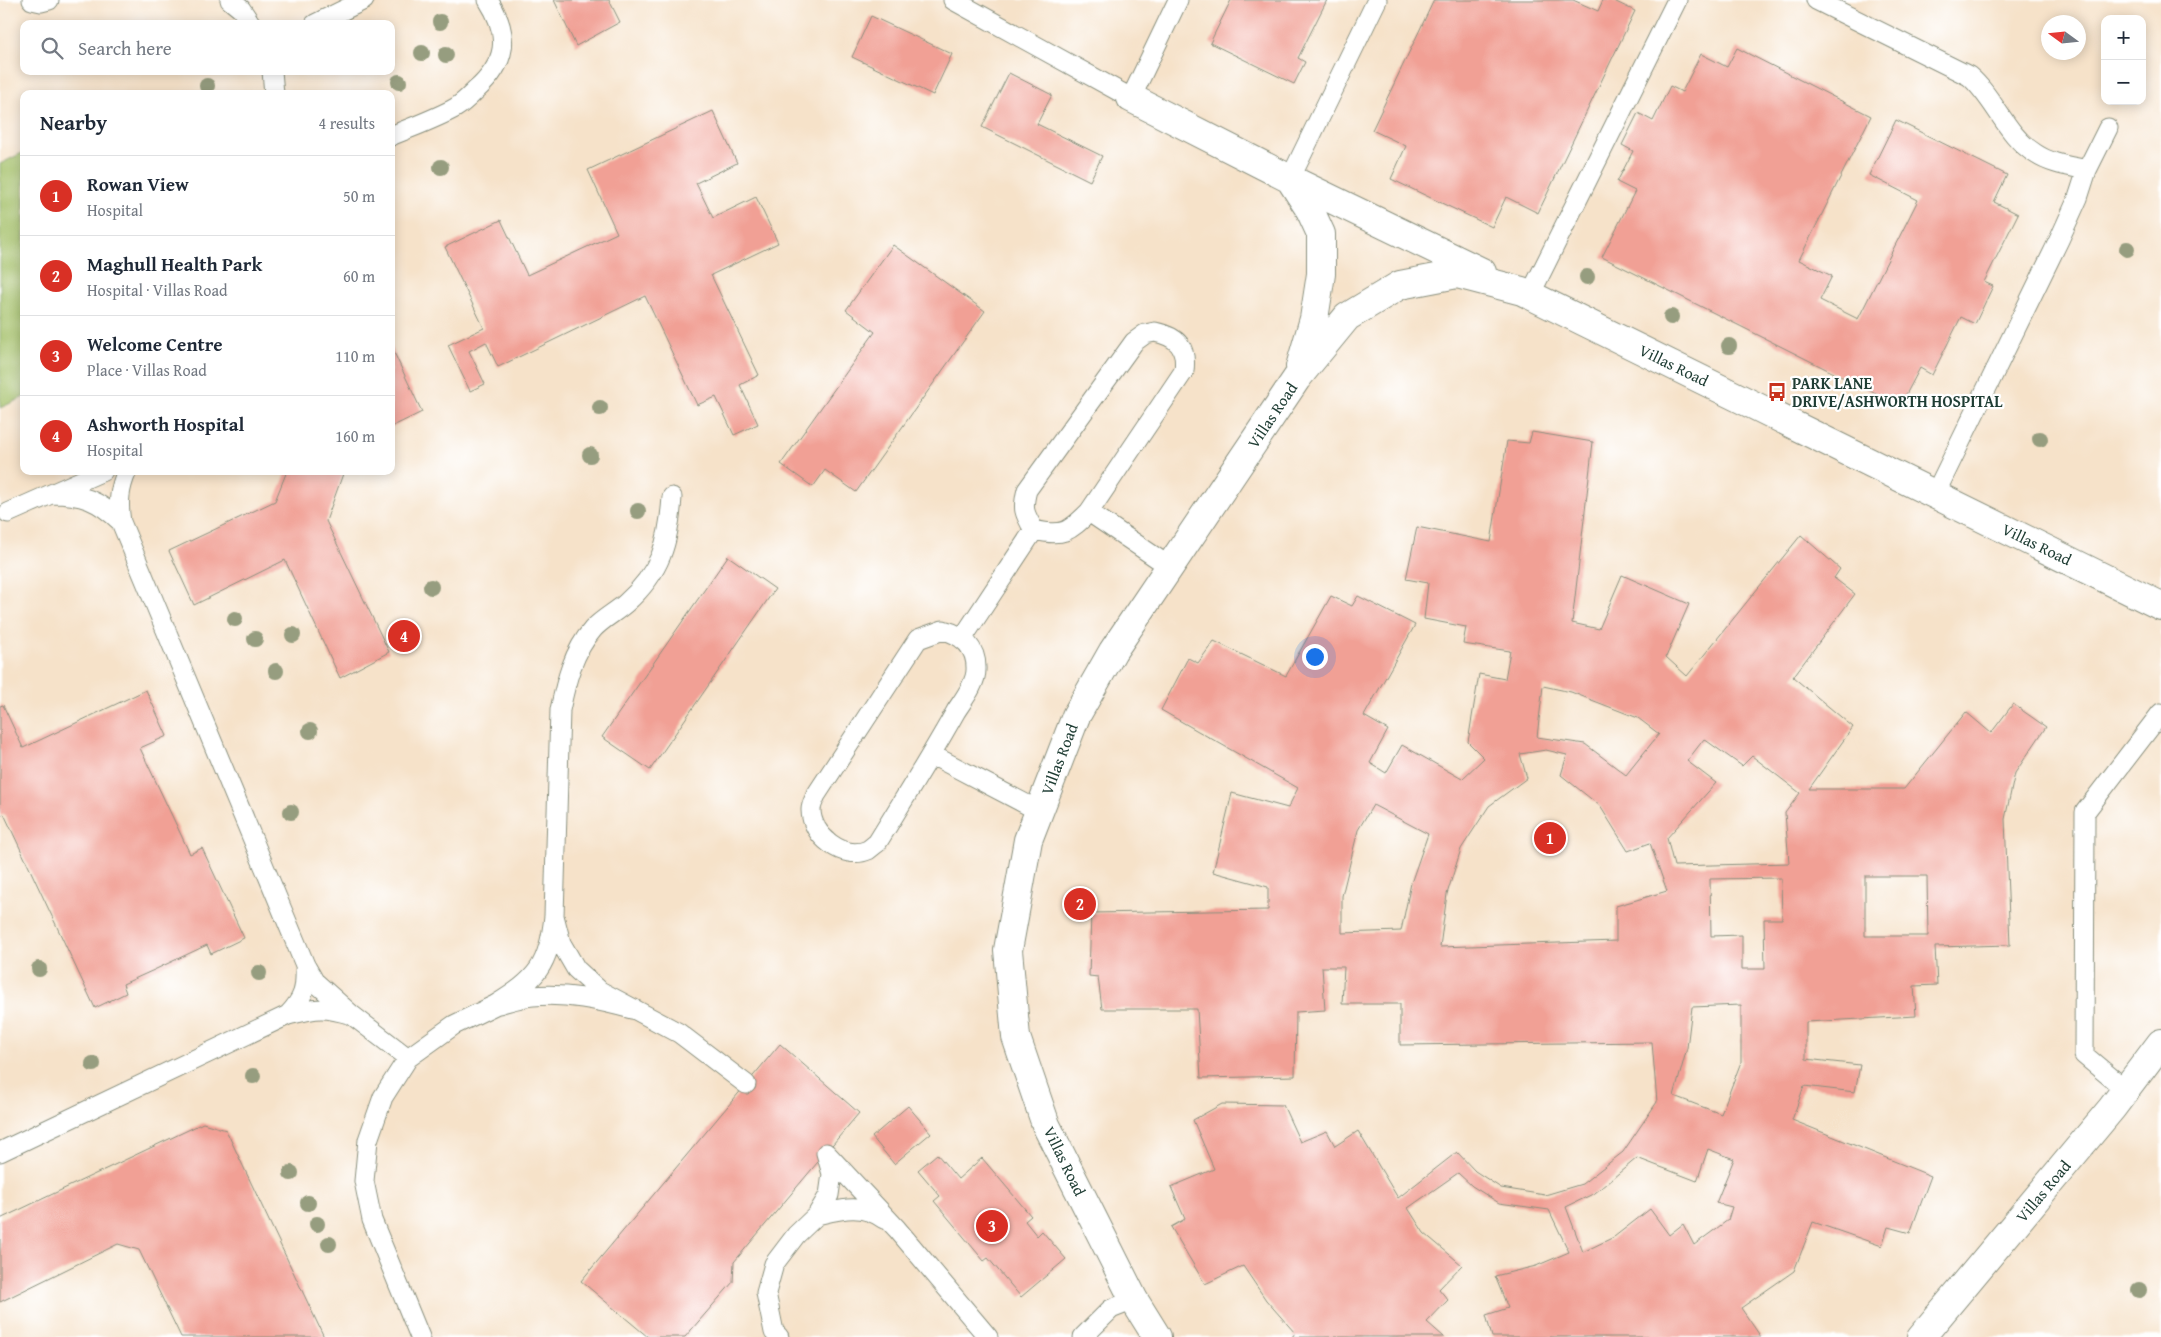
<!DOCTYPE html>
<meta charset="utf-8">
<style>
body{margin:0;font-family:"Gentium Book Plus",serif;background:#f6f6f7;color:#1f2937}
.controls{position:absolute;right:15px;top:15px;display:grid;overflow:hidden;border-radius:10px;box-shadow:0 2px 12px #0003}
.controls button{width:45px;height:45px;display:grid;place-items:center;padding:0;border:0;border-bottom:1px solid #e0e1e3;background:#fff;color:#1f2937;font:25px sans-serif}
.compass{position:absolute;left:2041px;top:15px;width:45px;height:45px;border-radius:50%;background:#fff;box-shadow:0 2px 12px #0003;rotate:285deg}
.you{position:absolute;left:1314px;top:656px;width:18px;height:18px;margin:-12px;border:4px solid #fff;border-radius:50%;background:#1a73e8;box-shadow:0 0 0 8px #1a73e833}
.badge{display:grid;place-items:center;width:32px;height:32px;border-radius:50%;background:#d93025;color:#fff;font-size:16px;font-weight:700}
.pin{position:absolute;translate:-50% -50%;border:2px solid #fff;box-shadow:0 1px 5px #0006}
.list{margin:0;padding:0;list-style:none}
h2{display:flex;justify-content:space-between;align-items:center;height:65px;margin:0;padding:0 20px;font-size:21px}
h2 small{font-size:16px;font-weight:400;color:#747a83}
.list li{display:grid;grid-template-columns:32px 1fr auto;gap:15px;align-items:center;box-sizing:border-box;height:80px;padding:0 20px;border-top:1px solid #e0e1e3}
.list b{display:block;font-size:19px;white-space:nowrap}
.list p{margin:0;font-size:16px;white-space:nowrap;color:#747a83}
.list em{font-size:16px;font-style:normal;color:#747a83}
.icon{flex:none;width:28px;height:28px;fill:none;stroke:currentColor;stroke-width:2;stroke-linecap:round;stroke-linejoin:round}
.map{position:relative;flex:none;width:2161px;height:1337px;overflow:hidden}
.search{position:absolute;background:#fff;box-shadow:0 2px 12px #0003;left:20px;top:20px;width:375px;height:55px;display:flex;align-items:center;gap:12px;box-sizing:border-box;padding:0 18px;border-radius:10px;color:#747a83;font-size:19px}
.panel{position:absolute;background:#fff;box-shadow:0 2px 12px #0003;left:20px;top:90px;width:375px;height:385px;border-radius:10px}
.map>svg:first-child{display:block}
.green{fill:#a3bf66;stroke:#617e4d}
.building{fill:#f1a095;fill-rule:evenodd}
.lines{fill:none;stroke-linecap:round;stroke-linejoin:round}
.service-casing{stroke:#8a907e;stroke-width:21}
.minor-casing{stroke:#8a907e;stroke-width:30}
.service{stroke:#fff;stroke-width:19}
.minor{stroke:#fff;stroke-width:28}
.tree{fill:#969d7f}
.labels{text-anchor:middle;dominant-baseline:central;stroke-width:4.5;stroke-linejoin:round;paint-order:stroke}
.street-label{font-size:16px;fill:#1f3d34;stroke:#fff}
.poi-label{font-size:16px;font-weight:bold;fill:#1f3d34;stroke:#fff;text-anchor:start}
</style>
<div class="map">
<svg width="2161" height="1337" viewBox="0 0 2161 1337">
<rect width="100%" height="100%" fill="#fff"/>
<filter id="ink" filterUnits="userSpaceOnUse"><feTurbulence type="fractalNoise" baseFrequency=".02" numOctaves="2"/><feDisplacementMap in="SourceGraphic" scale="10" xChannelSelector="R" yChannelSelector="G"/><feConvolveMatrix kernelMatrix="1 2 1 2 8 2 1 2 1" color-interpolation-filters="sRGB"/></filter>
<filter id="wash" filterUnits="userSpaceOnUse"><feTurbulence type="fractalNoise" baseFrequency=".0096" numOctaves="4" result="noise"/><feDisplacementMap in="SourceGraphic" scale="20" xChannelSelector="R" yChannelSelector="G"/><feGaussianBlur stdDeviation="1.12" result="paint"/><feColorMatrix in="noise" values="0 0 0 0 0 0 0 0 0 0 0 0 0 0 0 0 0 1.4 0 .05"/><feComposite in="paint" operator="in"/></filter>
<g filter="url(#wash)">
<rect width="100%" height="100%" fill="#f6e2c9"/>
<path class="green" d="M 24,152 L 24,397 L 0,408 L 0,164 Z"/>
<g id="blocks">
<path class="building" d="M 554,0 L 609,0 L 620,22 L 576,46 Z
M 1231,0 L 1327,0 L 1298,58 L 1305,62 L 1294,84 L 1210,43 Z
M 1434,0 L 1573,0 L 1598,11 L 1603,0 L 1612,0 L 1635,11 L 1538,213 L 1506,197 L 1492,227 L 1391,179 L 1406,146 L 1372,130 Z
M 871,16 L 952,54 L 933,95 L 852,57 Z
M 1737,48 L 1871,116 L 1799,260 L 1832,276 L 1820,300 L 1858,319 L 1918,200 L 1869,175 L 1896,120 L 2007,175 L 1994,202 L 2018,214 L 1984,282 L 1993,286 L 1975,324 L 1961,317 L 1932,375 L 1920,368 L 1900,406 L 1602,257 L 1635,191 L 1617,182 L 1633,151 L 1622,145 L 1638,113 L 1653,121 L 1670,86 L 1682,92 L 1701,54 L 1727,67 Z
M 1009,73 L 1052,95 L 1037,124 L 1102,156 L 1090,181 L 982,127 Z
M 713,111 L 737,163 L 696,183 L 713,218 L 756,197 L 778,243 L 711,275 L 759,375 L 740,385 L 758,424 L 734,435 L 716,397 L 697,405 L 645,296 L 498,367 L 486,342 L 469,351 L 485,384 L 470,391 L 448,345 L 484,328 L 445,247 L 501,220 L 527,275 L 617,233 L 588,170 Z
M 893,245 L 985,311 L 856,492 L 825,470 L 813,487 L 781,464 L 875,332 L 846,310 Z
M 391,346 L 422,412 L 391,427 Z
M 1532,432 L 1593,442 L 1572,623 L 1599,629 L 1622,575 L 1689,604 L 1666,657 L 1687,676 L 1801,535 L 1840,569 L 1834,578 L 1855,594 L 1793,677 L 1853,727 L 1809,789 L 1904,789 L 1966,712 L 1991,733 L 2013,704 L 2046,727 L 2015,773 L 2005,819 L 2010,945 L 1935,947 L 1937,985 L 1914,986 L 1916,1016 L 1806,1022 L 1806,1059 L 1860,1065 L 1855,1092 L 1804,1086 L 1792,1120 L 1931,1176 L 1910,1233 L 1888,1227 L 1882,1246 L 1813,1222 L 1794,1271 L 1741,1308 L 1761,1337 L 1492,1337 L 1486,1315 L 1508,1308 L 1495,1276 L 1536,1266 L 1569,1252 L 1549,1210 L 1499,1203 L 1472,1186 L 1458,1173 L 1408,1208 L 1424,1233 L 1462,1265 L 1439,1289 L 1448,1300 L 1427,1322 L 1444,1337 L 1292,1337 L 1295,1333 L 1266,1300 L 1243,1266 L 1205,1284 L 1171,1227 L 1185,1219 L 1171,1187 L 1214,1169 L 1193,1120 L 1222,1104 L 1283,1105 L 1300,1142 L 1327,1131 L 1335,1146 L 1358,1131 L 1398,1198 L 1457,1152 L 1475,1171 L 1501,1188 L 1545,1195 L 1582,1184 L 1623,1152 L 1657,1102 L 1652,1042 L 1400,1045 L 1400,1004 L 1342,1004 L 1344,967 L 1322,967 L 1325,1010 L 1296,1012 L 1295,1076 L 1201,1078 L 1197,1009 L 1102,1009 L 1098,977 L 1089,976 L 1091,913 L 1268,910 L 1268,887 L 1213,872 L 1232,793 L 1288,808 L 1298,788 L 1161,710 L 1188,658 L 1198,663 L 1214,641 L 1286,676 L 1331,596 L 1352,606 L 1358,596 L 1415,625 L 1364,716 L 1388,730 L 1370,763 L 1386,773 L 1402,745 L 1462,779 L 1484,758 L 1468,742 L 1479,674 L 1505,679 L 1510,651 L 1463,644 L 1466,627 L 1424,619 L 1428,583 L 1406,579 L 1417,527 L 1491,542 L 1507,441 L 1529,443 ZM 1543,686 L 1571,692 L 1638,718 L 1659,734 L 1626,775 L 1585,744 L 1537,737 ZM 1704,739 L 1742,766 L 1752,756 L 1800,793 L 1785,813 L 1789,863 L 1674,866 L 1667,838 L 1716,783 L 1687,761 ZM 1546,750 L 1567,755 L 1561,775 L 1600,806 L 1628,851 L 1650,843 L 1667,891 L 1616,906 L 1616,941 L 1440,947 L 1447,894 L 1461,849 L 1489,806 L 1527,778 L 1520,754 ZM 1373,805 L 1428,834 L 1411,883 L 1401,931 L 1342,933 L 1342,896 L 1358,830 ZM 1865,876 L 1927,876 L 1928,936 L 1865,936 ZM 1781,878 L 1782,919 L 1764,919 L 1765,969 L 1742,969 L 1742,935 L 1711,936 L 1710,879 ZM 1741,1005 L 1741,1062 L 1721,1114 L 1674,1096 L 1687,1048 L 1692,1007 ZM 1708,1149 L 1734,1159 L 1716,1203 L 1732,1207 L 1728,1220 L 1694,1245 L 1683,1224 L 1669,1235 L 1650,1209 L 1614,1237 L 1583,1252 L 1566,1207 L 1595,1193 L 1637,1158 L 1697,1181 Z
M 287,471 L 344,471 L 326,521 L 389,652 L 340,678 L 285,560 L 194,605 L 169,551 L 275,501 Z
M 728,556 L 775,589 L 650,770 L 602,737 Z
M 146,690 L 167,736 L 140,748 L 190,854 L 202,848 L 244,938 L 211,954 L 207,945 L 154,970 L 123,984 L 126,993 L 95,1008 L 4,814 L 0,816 L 0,706 L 3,705 L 23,748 Z
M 780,1044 L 859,1113 L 734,1262 L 733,1282 L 685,1337 L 648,1337 L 581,1281 Z
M 908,1106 L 931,1133 L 894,1164 L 872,1137 Z
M 203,1123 L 226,1130 L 324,1337 L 181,1337 L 139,1250 L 118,1244 L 0,1302 L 0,1219 Z
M 937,1154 L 958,1179 L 982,1158 L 1031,1216 L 1025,1221 L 1037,1236 L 1042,1231 L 1066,1259 L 1021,1297 L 988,1258 L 984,1261 L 934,1201 L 940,1196 L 918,1170 Z"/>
</g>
</g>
<g filter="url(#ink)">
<use href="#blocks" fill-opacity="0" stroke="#8a907e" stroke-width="1"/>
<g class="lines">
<g class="service-casing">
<path id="service" d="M 32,0 L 41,2 L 49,0
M 230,0 L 241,9 L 251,24
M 953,0 L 1131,98 L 1178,0
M 1816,0 L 1969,76 C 1995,98 2006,136 2036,154 C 2051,164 2069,166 2087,170
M 315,24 L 364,0
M 272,71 L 274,94
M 391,136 C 412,127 435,119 455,108 C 462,104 469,97 475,91 C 507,63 511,36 488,0
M 1290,179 L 1377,0
M 1530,295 L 1677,0
M 1155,332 C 1178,337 1187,347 1184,371 L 1089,512 C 1069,532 1063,537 1034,530 C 1024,513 1022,509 1027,490 L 1134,342 L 1145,334 Z
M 103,471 L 51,494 C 83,494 98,500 121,522
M 127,471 C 119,489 118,503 121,522 L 305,965 L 314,981 L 352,1015 C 323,1006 317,1008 288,1015 C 304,998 306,989 305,965
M 1935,494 L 2059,240 L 2078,198 L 2087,170 L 2108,128
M 1089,512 L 1170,567
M 8,513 L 51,494
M 943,630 C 963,635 977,648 976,670 C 976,684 963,700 956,711 C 931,756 904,799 877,843 C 874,845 871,848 868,850 C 843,861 811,835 811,810 C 811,805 814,800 816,795 L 918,639 Z
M 962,639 L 1034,530
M 932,755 L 1039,811
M 554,916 L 560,710 C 566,681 573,652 593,629 C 602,619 616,612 626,603 C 661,572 669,542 672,497
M 632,1009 C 599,1000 567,993 533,996 C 520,997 507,1002 495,1005 C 537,979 549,966 554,916 L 561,943 L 576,969 L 600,991 L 679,1033 L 746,1084
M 352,1015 L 408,1058 L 383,1097 L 368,1140 L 364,1181 L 372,1220 L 420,1337
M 408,1058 L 454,1025 L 495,1005
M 2126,1090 L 2084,1055 L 2085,812 L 2161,713
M 0,1152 L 288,1015
M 817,1215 C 842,1209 862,1203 884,1219
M 779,1337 L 774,1332 L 766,1293 L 774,1264 L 796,1235 L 817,1215 L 829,1195 L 832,1174 L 826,1153 L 897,1229 L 988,1337
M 1083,1337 L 1111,1309 L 1134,1300"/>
</g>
<g class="minor-casing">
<path id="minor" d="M 1131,98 L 1290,179
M 1300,367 L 1314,319 L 1321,274 L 1321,234 L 1310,210 L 1290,179 L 1482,272
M 1157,1337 L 1134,1300 L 1046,1125 L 1016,1037 L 1008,950 L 1028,840 L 1076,716 L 1113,651 L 1297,378 L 1347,317 L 1400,285 L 1457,274 L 1522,291 L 2161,606
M 1921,1337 L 2112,1108 L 2161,1043"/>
</g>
<use href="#service" class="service"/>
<use href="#minor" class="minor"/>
</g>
<g class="tree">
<circle cx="440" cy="22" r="8"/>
<circle cx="422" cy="53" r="8"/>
<circle cx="446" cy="55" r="8"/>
<circle cx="399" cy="82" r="8"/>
<circle cx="207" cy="86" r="8"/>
<circle cx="441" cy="167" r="8"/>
<circle cx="2127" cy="249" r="8"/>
<circle cx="1587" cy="277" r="8"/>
<circle cx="1671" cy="317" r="8"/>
<circle cx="1729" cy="346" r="8"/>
<circle cx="600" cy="408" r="8"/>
<circle cx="2040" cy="439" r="8"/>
<circle cx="590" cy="455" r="8"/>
<circle cx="638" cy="511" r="8"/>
<circle cx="431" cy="587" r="8"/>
<circle cx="235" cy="619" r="8"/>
<circle cx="293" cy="635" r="8"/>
<circle cx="255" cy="639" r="8"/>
<circle cx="276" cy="671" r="8"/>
<circle cx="310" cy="731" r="8"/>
<circle cx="291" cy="812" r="8"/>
<circle cx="39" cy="969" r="8"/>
<circle cx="259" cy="973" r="8"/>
<circle cx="93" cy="1064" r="8"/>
<circle cx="253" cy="1076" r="8"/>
<circle cx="291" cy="1173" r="8"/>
<circle cx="308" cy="1203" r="8"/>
<circle cx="317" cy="1224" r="8"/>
<circle cx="329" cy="1244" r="8"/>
<circle cx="2139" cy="1290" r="8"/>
</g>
</g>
<defs>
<g id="bus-bare" transform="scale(1.5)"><path d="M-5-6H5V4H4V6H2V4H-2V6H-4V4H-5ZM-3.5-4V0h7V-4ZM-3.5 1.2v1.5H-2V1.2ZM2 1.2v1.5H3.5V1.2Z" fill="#c8321e" stroke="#fff" stroke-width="2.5" paint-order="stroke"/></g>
</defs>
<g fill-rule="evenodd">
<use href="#bus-bare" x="1777" y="392"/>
</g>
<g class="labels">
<g class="street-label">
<text transform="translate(1674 365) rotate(26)">Villas Road</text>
<text transform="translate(1272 415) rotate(-56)">Villas Road</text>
<text transform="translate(2037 544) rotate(26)">Villas Road</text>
<text transform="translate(1059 759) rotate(-69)">Villas Road</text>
<text transform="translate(1065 1161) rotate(64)">Villas Road</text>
<text transform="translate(2043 1191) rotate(-50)">Villas Road</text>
</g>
<g class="poi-label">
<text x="1792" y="383">PARK LANE<tspan x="1792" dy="18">DRIVE/ASHWORTH HOSPITAL</tspan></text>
</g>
</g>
</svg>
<div class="controls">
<button>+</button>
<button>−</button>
</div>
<svg class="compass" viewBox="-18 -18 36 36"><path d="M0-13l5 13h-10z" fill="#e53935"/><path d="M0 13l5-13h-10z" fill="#747a83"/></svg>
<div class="you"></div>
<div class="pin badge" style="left:1550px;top:838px">1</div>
<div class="pin badge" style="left:1080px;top:904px">2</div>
<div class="pin badge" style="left:992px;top:1226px">3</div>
<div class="pin badge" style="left:404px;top:636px">4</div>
<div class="search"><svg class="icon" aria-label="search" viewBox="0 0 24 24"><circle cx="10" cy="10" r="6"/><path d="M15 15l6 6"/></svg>Search here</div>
<section class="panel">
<h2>Nearby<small>4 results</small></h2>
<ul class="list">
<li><span class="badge">1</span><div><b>Rowan View</b><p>Hospital</p></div><em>50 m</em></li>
<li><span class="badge">2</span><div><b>Maghull Health Park</b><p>Hospital · Villas Road</p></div><em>60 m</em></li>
<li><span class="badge">3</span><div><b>Welcome Centre</b><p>Place · Villas Road</p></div><em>110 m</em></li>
<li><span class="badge">4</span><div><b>Ashworth Hospital</b><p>Hospital</p></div><em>160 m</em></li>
</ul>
</section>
</div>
